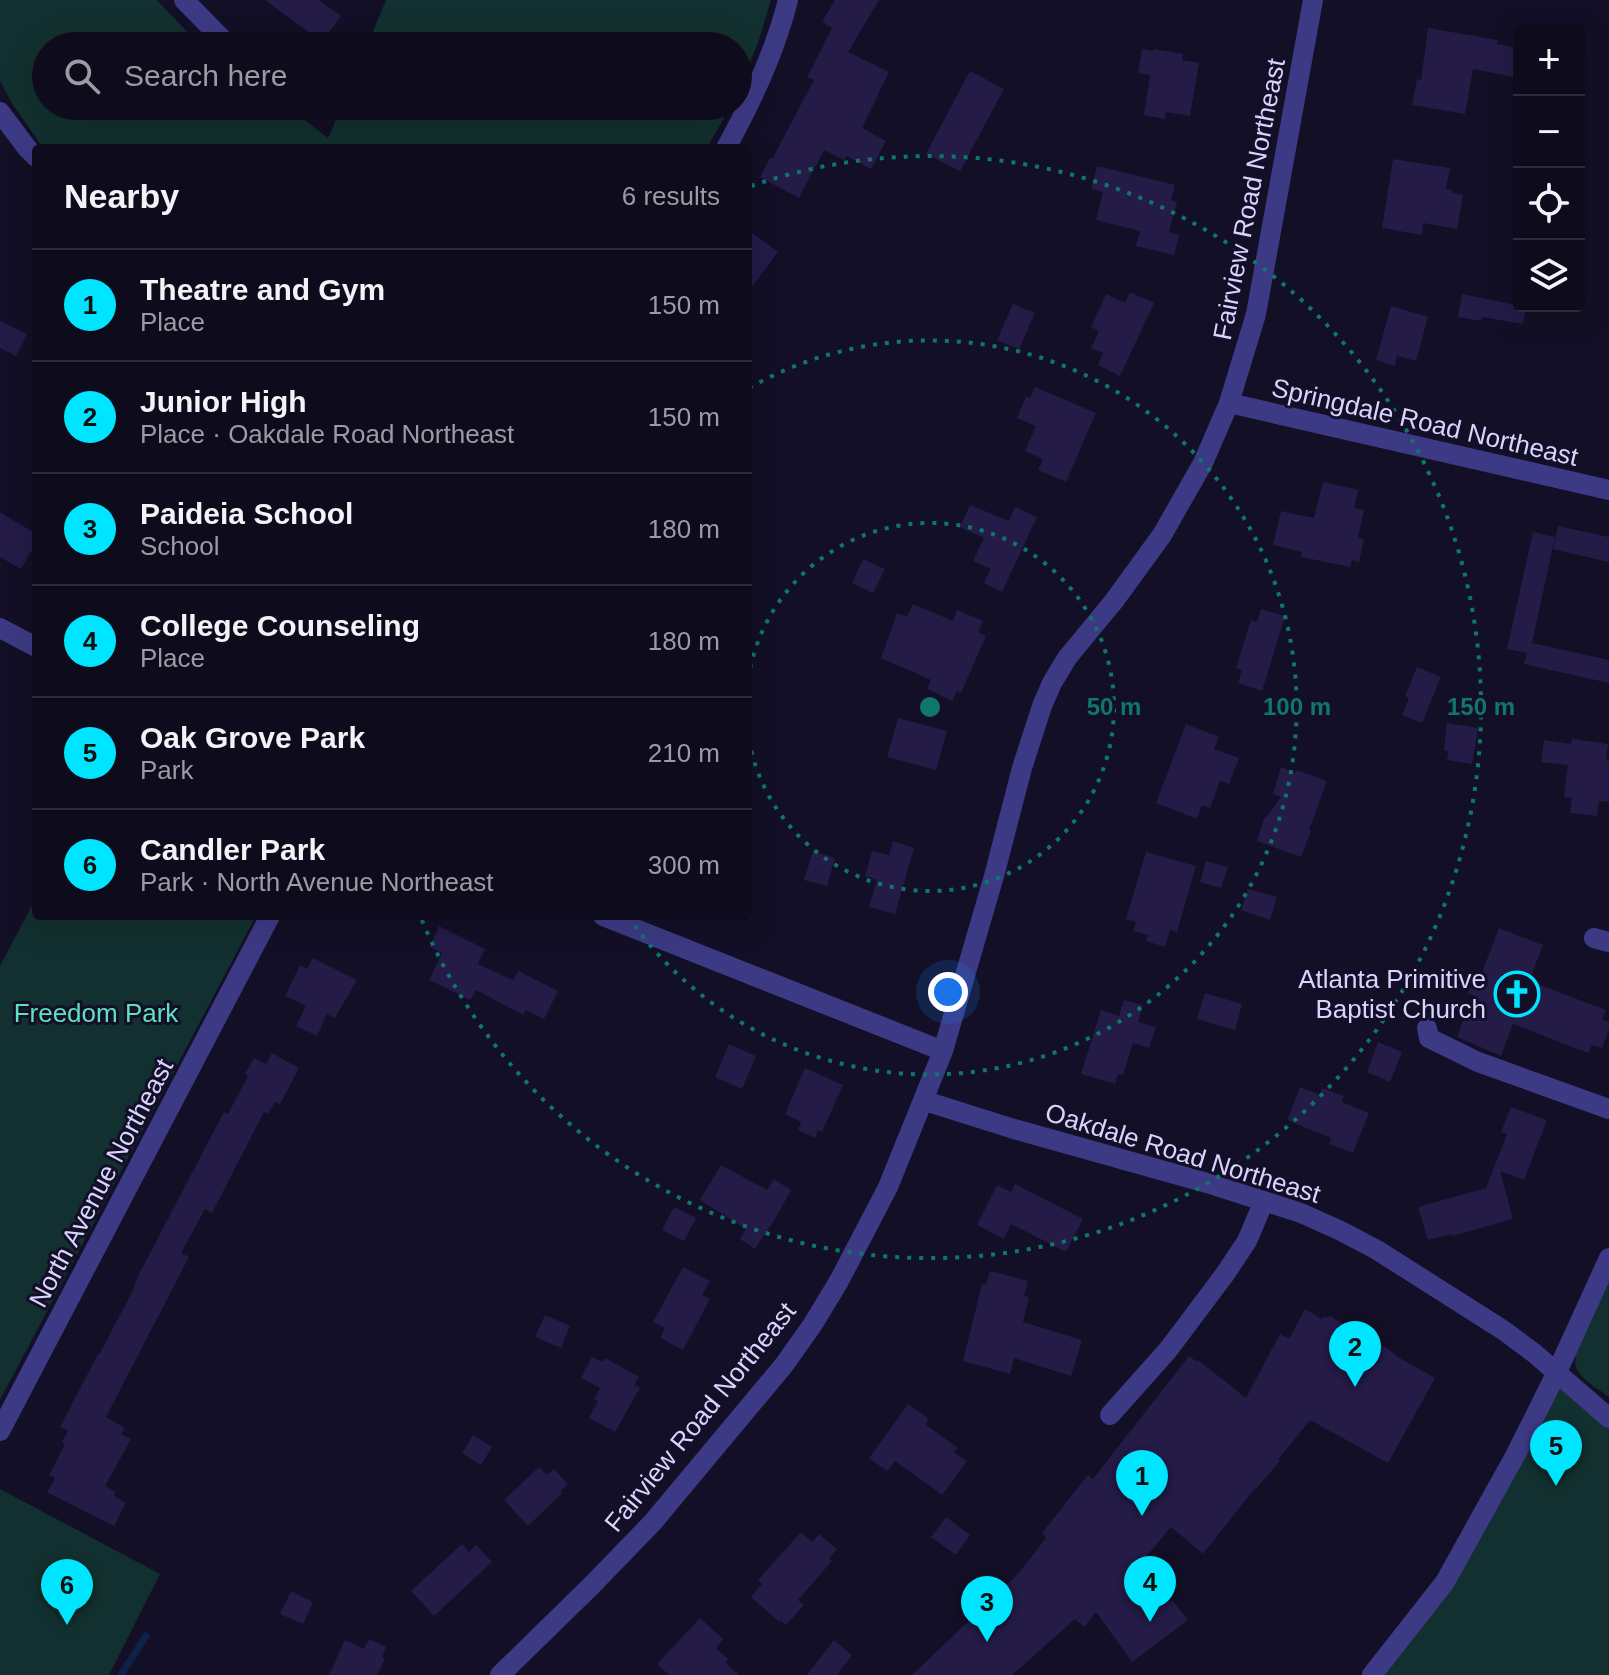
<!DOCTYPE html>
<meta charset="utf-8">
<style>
body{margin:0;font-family:Helvetica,sans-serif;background:#171425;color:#f1f3f6}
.controls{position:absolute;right:24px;top:24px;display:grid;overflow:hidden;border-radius:8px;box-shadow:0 8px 32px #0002}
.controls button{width:72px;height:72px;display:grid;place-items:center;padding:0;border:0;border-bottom:2px solid #2e2b3b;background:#0e0b1c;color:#f1f3f6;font:40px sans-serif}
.you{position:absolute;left:948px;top:992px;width:28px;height:28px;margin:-20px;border:6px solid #fff;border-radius:50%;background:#1a73e8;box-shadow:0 0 0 12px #1a73e833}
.badge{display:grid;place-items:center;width:52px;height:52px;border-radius:50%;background:#00e5ff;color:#111;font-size:26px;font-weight:700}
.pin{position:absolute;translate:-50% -66px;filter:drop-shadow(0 2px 4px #0008)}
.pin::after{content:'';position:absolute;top:42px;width:28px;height:24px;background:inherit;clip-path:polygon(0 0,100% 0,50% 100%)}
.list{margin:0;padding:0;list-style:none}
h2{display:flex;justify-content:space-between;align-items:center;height:104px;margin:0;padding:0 32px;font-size:34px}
h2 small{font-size:26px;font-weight:400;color:#9b9ba3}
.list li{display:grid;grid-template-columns:52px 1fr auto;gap:24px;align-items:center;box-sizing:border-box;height:112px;padding:0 32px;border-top:2px solid #2e2b3b}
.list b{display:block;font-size:30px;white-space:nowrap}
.list p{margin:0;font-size:26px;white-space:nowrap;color:#9b9ba3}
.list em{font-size:26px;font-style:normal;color:#9b9ba3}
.icon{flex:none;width:44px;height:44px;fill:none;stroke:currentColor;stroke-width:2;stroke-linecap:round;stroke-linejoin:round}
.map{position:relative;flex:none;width:1609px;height:1675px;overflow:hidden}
.search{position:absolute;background:#0e0b1c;box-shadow:0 8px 32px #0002;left:32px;top:32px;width:720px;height:88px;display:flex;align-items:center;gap:20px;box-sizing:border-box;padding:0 28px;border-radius:44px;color:#9b9ba3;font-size:30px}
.panel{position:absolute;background:#0e0b1c;box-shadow:0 8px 32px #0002;left:32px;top:144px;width:720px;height:776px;border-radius:8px}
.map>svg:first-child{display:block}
.green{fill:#12302f}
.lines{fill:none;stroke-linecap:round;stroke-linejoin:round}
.stream{stroke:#0c2248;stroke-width:7}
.building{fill:#241b47}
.minor{stroke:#3d3a85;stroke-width:20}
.ring{fill:none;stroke:#0f766e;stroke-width:4;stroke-dasharray:4 8}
.labels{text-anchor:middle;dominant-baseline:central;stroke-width:6;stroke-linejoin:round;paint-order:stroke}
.street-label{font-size:26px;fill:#d9d4ff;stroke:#130f26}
.poi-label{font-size:26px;fill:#d9d4ff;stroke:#130f26;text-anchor:end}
.park-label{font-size:26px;fill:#5fe0c0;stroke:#130f26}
.centre{fill:#0f766e;stroke:#130f26;stroke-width:4}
.ring-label{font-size:24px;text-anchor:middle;font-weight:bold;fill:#0f766e;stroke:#130f26;stroke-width:6;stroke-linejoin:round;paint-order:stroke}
</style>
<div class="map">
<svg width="1609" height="1675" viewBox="0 0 1609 1675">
<rect width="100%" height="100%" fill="#130f26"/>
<path class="green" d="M 0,0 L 157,0 L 188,33 L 206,46 L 46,46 L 46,106 L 287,106 L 328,138 L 342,106 L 731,106 L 707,148 L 43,148 L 11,102 L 0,81 Z
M 386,0 L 771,0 L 758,43 L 738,90 L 738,46 L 367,46 Z
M 36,898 L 36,916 L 256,916 L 0,1400 L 0,966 Z
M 1609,1277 L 1609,1397 C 1599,1389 1581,1380 1576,1367 C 1570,1351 1601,1294 1609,1277 Z
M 1559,1380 L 1609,1426 L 1609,1675 L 1363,1675 L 1448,1581 Z
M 0,1489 L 160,1574 L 109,1675 L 0,1675 Z"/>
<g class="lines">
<path class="stream" d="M 121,1675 L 146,1636"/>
</g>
<path class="building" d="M 265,0 L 319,0 L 341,16 L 322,42 Z
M 835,0 L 879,0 L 848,52 L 889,72 L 862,128 L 886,141 L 871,169 L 847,156 L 844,160 L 824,150 L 799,198 L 760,177 L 770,158 L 772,159 L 814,80 L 807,77 L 832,28 L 822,22 Z
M 1428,28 L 1498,40 L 1497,44 L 1519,48 L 1519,78 L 1473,69 L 1465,114 L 1412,105 L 1417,79 L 1421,80 Z
M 1142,49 L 1153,51 L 1154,49 L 1183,54 L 1182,60 L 1199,63 L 1190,116 L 1166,112 L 1165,119 L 1144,115 L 1150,75 L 1138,73 Z
M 970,71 L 1004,89 L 960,171 L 926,154 Z
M 1393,159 L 1450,168 L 1446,189 L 1452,190 L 1452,193 L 1463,195 L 1457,229 L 1423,223 L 1422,235 L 1382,228 Z
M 1097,166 L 1175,185 L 1171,200 L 1177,202 L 1169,232 L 1179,235 L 1174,255 L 1136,246 L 1140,231 L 1096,220 L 1103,192 L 1091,189 Z
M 748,230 L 778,252 L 748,292 Z
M 1130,292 L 1154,303 L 1120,376 L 1098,365 L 1103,353 L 1091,348 L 1099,331 L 1091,327 L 1106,294 L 1125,303 Z
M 1462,294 L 1526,307 L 1523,324 L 1482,317 L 1481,321 L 1458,317 Z
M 1013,304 L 1035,313 L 1019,349 L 997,340 Z
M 1391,306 L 1428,317 L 1416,361 L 1397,356 L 1395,366 L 1376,360 Z
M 0,321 L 27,334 L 16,356 L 0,348 Z
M 1035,387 L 1096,413 L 1066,482 L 1038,470 L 1043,459 L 1025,451 L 1036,426 L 1017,418 L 1026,396 L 1030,398 Z
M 1323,482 L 1358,490 L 1354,508 L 1364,510 L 1358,537 L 1364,539 L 1359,562 L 1352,560 L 1350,567 L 1301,557 L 1302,552 L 1273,545 L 1281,511 L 1314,518 Z
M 970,505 L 1009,521 L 1015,507 L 1037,517 L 1002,592 L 984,583 L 991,569 L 973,561 L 984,538 L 960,527 Z
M 0,512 L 36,534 L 36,543 L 21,569 L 0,557 Z
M 1558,526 L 1609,537 L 1609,562 L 1553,549 Z
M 1533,532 L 1555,537 L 1532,643 L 1609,660 L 1609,683 L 1524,664 L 1527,653 L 1507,649 Z
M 863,559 L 885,569 L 873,593 L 852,583 Z
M 913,604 L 953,621 L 957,610 L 983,621 L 978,632 L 986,636 L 961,693 L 957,691 L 952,701 L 927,689 L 931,680 L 881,658 L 897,613 L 907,617 Z
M 1261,609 L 1285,616 L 1262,691 L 1238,683 L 1242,670 L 1236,668 L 1251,620 L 1257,622 Z
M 1417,667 L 1441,677 L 1422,723 L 1402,715 L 1409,698 L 1405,696 Z
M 898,718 L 947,731 L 936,770 L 887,757 Z
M 1447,723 L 1478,728 L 1472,764 L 1447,760 L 1449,751 L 1444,750 Z
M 1186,724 L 1219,737 L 1214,749 L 1239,758 L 1229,784 L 1220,781 L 1210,808 L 1202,805 L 1197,819 L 1156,803 Z
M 1572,739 L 1608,744 L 1606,759 L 1609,760 L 1609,802 L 1599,801 L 1597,816 L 1570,813 L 1572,798 L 1564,797 L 1568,765 L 1541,762 L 1544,740 L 1571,744 Z
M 1281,767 L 1295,773 L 1296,770 L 1327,781 L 1309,830 L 1311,831 L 1301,857 L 1257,841 L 1263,821 L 1281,797 L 1273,794 Z
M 893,841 L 914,848 L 895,914 L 869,907 L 877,880 L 865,876 L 872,851 L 889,855 Z
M 813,851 L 835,858 L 827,886 L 804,880 Z
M 1146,852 L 1196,866 L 1177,932 L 1170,930 L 1165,947 L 1146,941 L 1148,935 L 1133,931 L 1136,922 L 1126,919 Z
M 1206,861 L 1228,867 L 1221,888 L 1200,882 Z
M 1248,889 L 1277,897 L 1270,920 L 1241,910 Z
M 439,926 L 485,949 L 478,964 L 513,980 L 518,971 L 558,991 L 544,1019 L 526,1010 L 523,1015 L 476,990 L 470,1000 L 429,980 L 442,953 L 430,947 Z
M 1499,928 L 1543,945 L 1529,981 L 1606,1010 L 1602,1019 L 1609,1022 L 1609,1029 L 1602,1048 L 1592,1045 L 1588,1053 L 1513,1024 L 1501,1056 L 1457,1037 L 1473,995 L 1468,993 L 1476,974 L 1481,975 Z
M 313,958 L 357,980 L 335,1018 L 327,1014 L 317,1036 L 296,1026 L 306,1006 L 285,996 L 300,965 L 307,969 Z
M 1205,993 L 1242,1004 L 1235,1030 L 1197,1019 Z
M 1124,1000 L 1143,1005 L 1138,1022 L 1156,1027 L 1149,1048 L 1133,1043 L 1123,1075 L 1118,1074 L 1115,1084 L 1081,1074 L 1101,1010 L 1119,1016 Z
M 1378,1042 L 1402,1052 L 1390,1082 L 1367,1072 Z
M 729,1044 L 756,1056 L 742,1089 L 715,1077 Z
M 272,1053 L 299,1068 L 280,1104 L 275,1102 L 268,1114 L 264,1112 L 212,1213 L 205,1209 L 181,1253 L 189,1257 L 106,1417 L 125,1428 L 121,1434 L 131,1439 L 105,1486 L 116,1492 L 114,1496 L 126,1503 L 114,1526 L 47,1492 L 55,1478 L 49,1475 L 65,1444 L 62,1442 L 68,1431 L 60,1427 L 98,1354 L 99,1355 L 132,1292 L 139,1274 L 224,1112 L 228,1114 L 248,1076 L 245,1074 L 254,1058 L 266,1064 Z
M 805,1068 L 843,1085 L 822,1132 L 818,1130 L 815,1138 L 798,1130 L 801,1122 L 785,1114 Z
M 1300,1087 L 1320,1095 L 1322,1088 L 1344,1096 L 1342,1102 L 1369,1113 L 1353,1153 L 1329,1144 L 1331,1138 L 1287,1120 Z
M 1511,1107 L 1547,1120 L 1524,1180 L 1500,1171 L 1513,1219 L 1452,1236 L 1451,1234 L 1428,1240 L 1418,1207 L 1486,1188 L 1507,1134 L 1501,1132 Z
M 721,1165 L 767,1190 L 774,1179 L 791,1190 L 775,1219 L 755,1249 L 740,1239 L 746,1229 L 700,1200 Z
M 1015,1184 L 1083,1219 L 1066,1252 L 1011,1224 L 1004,1239 L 977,1225 L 997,1185 L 1011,1192 Z
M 674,1207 L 696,1218 L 684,1241 L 662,1230 Z
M 683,1267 L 710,1281 L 702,1295 L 710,1299 L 683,1350 L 660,1338 L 665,1328 L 653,1322 Z
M 990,1271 L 1028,1281 L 1024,1296 L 1029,1297 L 1023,1322 L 1082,1340 L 1071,1376 L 1014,1358 L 1010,1374 L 963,1361 L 982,1284 L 986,1285 Z
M 1305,1309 L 1322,1319 L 1324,1316 L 1328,1318 L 1330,1316 L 1358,1334 L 1359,1332 L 1387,1348 L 1398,1357 L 1435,1378 L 1388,1463 L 1310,1420 L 1278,1460 L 1280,1461 L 1256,1489 L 1255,1488 L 1203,1554 L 1171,1527 L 1141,1563 L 1170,1602 L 1172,1600 L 1188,1620 L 1132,1662 L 1096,1612 L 1084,1627 L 1075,1619 L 1012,1675 L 912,1675 L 1018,1574 L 1046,1538 L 1042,1533 L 1088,1475 L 1093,1479 L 1189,1356 L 1197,1362 L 1198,1360 L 1246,1398 L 1280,1334 L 1289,1339 Z
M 545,1315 L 570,1326 L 561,1348 L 535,1337 Z
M 592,1357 L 602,1362 L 605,1358 L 639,1377 L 634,1385 L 640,1388 L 615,1432 L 589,1418 L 598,1401 L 594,1399 L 600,1388 L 581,1378 Z
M 908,1404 L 928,1418 L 926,1425 L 958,1448 L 954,1452 L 967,1461 L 942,1495 L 895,1461 L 887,1471 L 869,1458 Z
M 473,1435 L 492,1447 L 481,1465 L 462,1453 Z
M 539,1467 L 547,1475 L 554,1469 L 568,1484 L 561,1491 L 562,1493 L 528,1526 L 504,1500 Z
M 946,1517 L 970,1535 L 956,1555 L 931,1537 Z
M 801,1532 L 812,1542 L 819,1534 L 837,1549 L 829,1558 L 832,1561 L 798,1600 L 804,1605 L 786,1625 L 780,1620 L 779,1622 L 751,1597 L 762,1584 L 758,1580 Z
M 462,1544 L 469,1552 L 476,1545 L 492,1562 L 434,1616 L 411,1591 Z
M 291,1591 L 313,1602 L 303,1624 L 280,1614 Z
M 700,1618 L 723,1639 L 716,1648 L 728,1659 L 725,1662 L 739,1675 L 669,1675 L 657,1664 Z
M 369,1639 L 386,1647 L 382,1657 L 385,1659 L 377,1675 L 329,1675 L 345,1640 L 364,1649 Z
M 834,1640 L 852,1655 L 837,1675 L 807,1675 Z"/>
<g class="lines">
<path class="minor" d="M 184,0 L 229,46
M 0,112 L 27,148 L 36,157
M 726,148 C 752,101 775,52 788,0
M 1229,403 L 1609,490
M 0,628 L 36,647
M 603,916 L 943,1051
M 1594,938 L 1609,942
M 1427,1028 L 1429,1038 L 1478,1062 L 1609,1109
M 925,1101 L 1014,1129 L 1207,1183 L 1301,1213 L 1341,1231 L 1377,1250 L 1503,1330 L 1534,1353 L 1609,1418
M 1110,1415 L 1168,1350 L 1225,1274 L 1247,1241 L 1264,1201
M 0,1431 L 270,916
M 500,1675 L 592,1585 L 653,1522 L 784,1365 L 813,1324 L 839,1281 L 888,1187 L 943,1051 L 994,876 L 1022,768 L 1042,706 L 1052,683 L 1067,658 L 1114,601 L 1162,535 L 1203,463 L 1229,403 L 1256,314 L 1313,0
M 1372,1675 L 1445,1582 L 1516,1454 L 1557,1372 L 1609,1258"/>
</g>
<g class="ring">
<path d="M748 680A184 184 0 1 1 748 734"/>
<path d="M749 388A367 367 0 1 1 629 918"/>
<path d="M751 186A551 551 0 1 1 421 918"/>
</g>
<defs>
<g id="church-ring" transform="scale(2.3)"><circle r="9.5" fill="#130f26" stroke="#00e5ff" stroke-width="1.5"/><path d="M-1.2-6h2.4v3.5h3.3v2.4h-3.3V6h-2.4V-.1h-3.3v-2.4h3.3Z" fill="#00e5ff"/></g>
</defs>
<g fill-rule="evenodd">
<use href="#church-ring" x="1517" y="994"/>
</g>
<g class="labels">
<g class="street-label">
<text transform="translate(1249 199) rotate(-79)">Fairview Road Northeast</text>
<text transform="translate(1425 422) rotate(13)">Springdale Road Northeast</text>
<text transform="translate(1183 1153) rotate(17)">Oakdale Road Northeast</text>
<text transform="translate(101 1183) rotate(-62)">North Avenue Northeast</text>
<text transform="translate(700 1417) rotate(-51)">Fairview Road Northeast</text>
</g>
<g class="poi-label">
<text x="1486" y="979">Atlanta Primitive<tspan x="1486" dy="30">Baptist Church</tspan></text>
</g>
<g class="park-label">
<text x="96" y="1013">Freedom Park</text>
</g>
</g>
<circle cx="930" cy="707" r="12" class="centre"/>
<g class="ring-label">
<text x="1114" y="715">50 m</text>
<text x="1297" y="715">100 m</text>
<text x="1481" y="715">150 m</text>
</g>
</svg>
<div class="controls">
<button>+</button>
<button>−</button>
<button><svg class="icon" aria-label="locate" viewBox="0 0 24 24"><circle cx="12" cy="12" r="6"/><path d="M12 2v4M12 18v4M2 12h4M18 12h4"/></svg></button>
<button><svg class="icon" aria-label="layers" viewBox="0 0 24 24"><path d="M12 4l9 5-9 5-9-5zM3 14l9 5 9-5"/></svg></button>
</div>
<div class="you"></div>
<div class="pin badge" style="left:1142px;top:1516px">1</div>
<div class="pin badge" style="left:1355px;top:1387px">2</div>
<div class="pin badge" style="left:987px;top:1642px">3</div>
<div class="pin badge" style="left:1150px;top:1622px">4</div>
<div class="pin badge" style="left:1556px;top:1486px">5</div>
<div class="pin badge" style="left:67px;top:1625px">6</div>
<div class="search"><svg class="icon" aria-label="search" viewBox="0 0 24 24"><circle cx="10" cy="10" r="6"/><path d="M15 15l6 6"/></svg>Search here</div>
<section class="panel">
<h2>Nearby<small>6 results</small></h2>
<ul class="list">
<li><span class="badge">1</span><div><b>Theatre and Gym</b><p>Place</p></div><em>150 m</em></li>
<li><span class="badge">2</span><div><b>Junior High</b><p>Place · Oakdale Road Northeast</p></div><em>150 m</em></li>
<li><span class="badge">3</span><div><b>Paideia School</b><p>School</p></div><em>180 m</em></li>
<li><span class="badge">4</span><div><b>College Counseling</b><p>Place</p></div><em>180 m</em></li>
<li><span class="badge">5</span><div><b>Oak Grove Park</b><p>Park</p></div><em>210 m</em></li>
<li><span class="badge">6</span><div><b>Candler Park</b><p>Park · North Avenue Northeast</p></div><em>300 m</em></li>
</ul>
</section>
</div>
